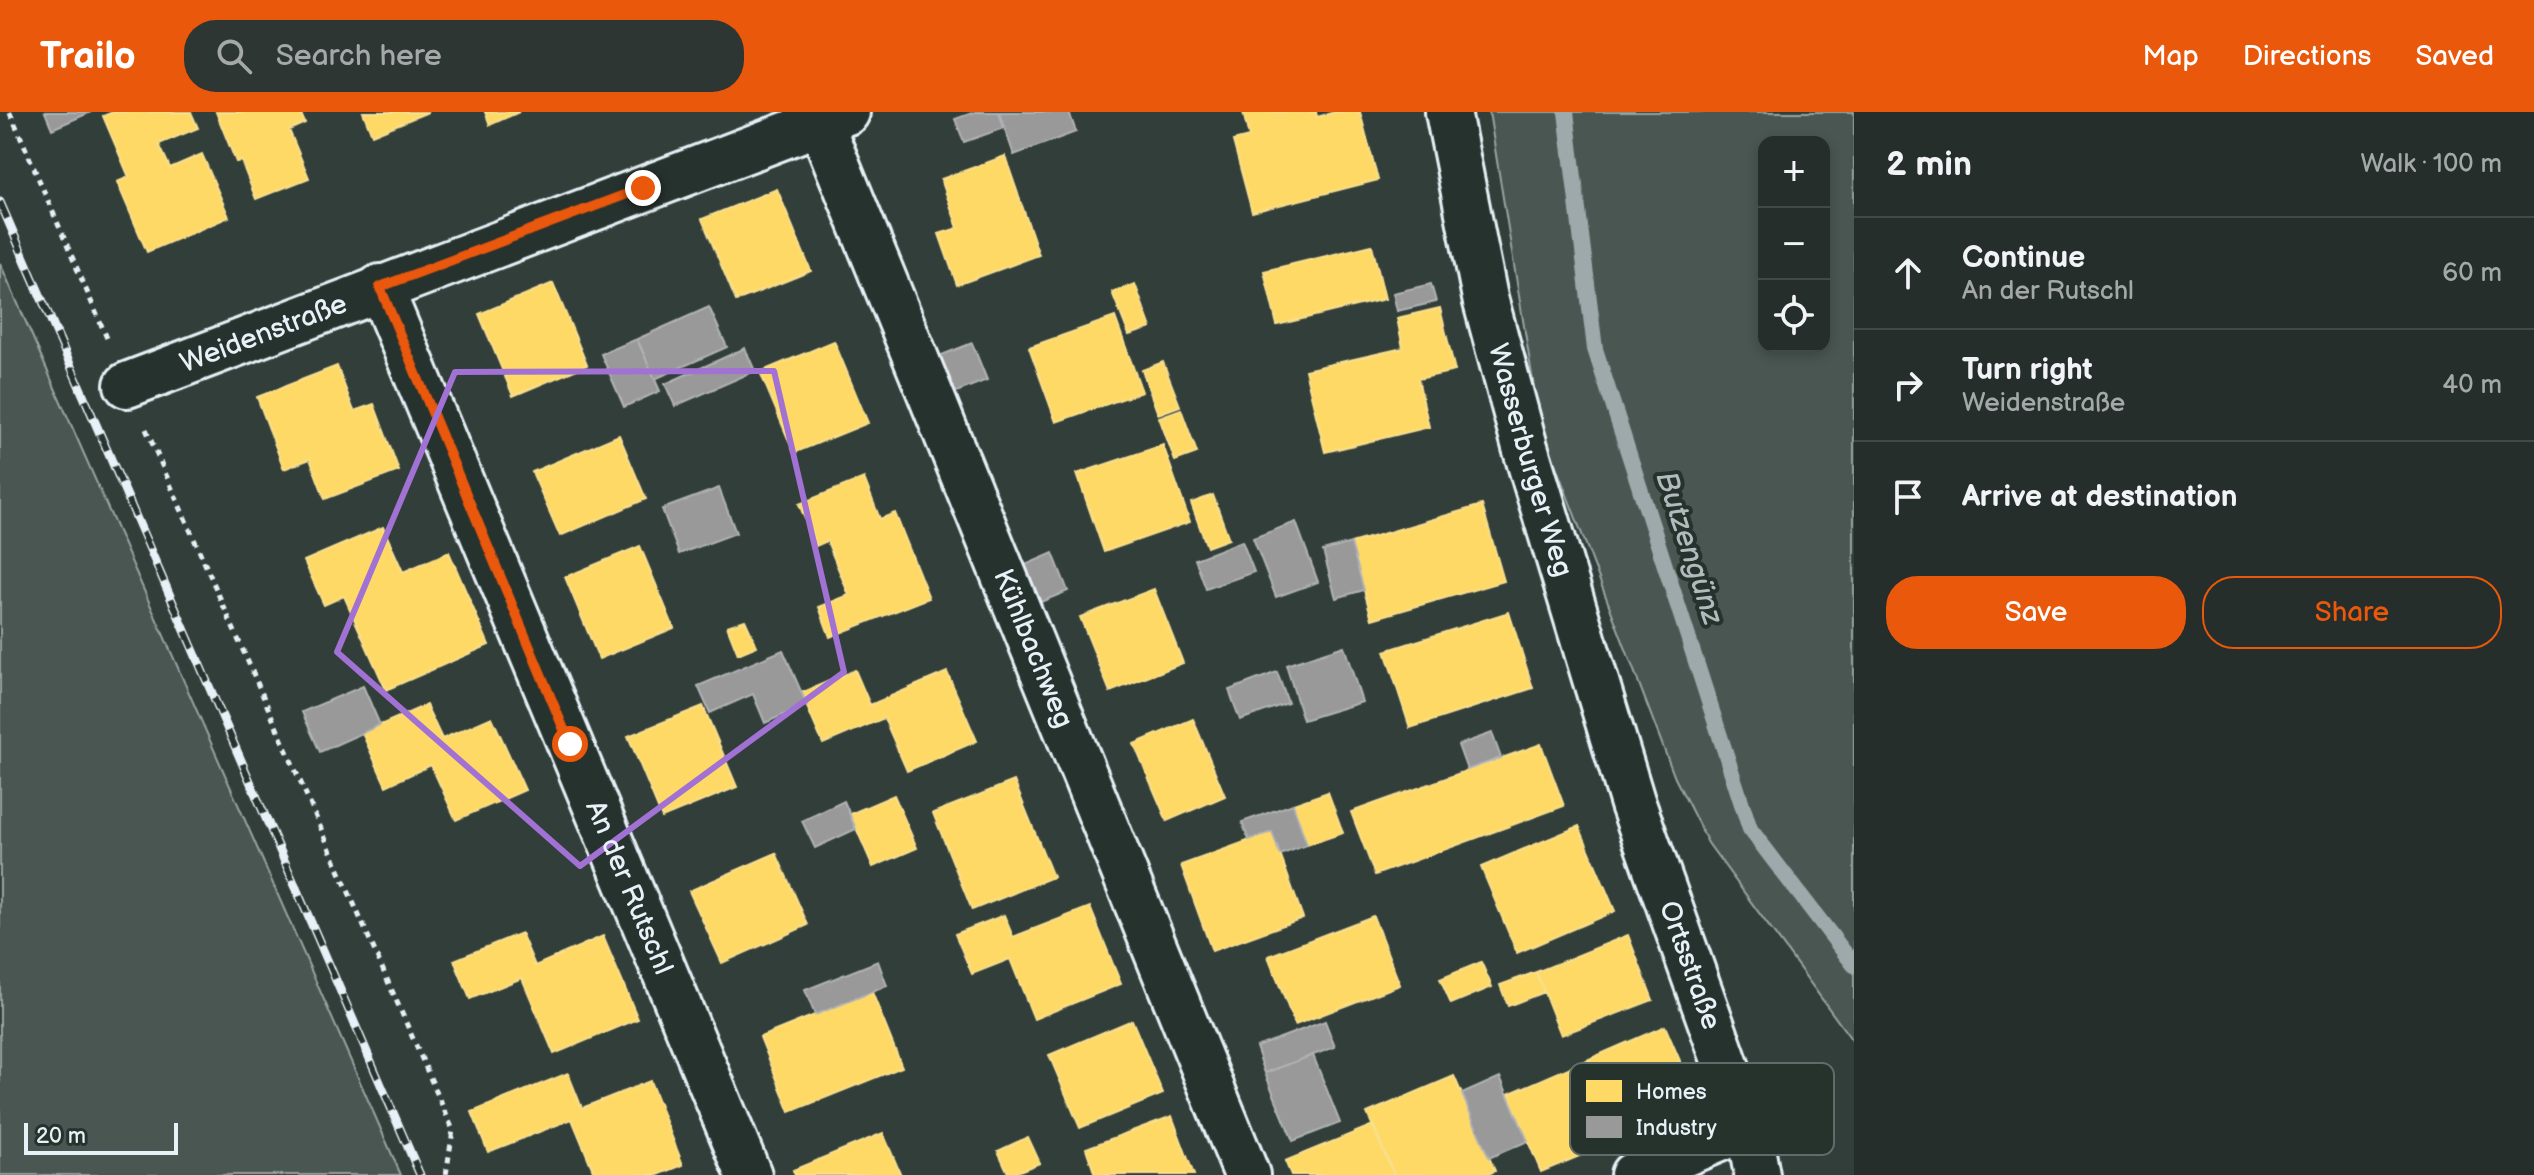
<!DOCTYPE html>
<meta charset="utf-8">
<style>
body{margin:0;font-family:"Balsamiq Sans",sans-serif;background:#2e3633;color:#f1f3f6}
.controls{position:absolute;right:24px;top:24px;display:grid;overflow:hidden;border-radius:16px;box-shadow:0 4px 12px #0003}
.controls button{width:72px;height:72px;display:grid;place-items:center;padding:0;border:0;border-bottom:2px solid #424a47;background:#262e2b;color:#f1f3f6;font:40px sans-serif}
.scale{position:absolute;left:24px;bottom:20px;width:154px;box-sizing:border-box;padding-left:8px;border:4px solid #e8f1f8;border-top:0;font-size:22px;line-height:28px;white-space:nowrap;color:#e8f1f8;-webkit-text-stroke:6px #26332d;paint-order:stroke}
.stop{position:absolute;width:24px;height:24px;margin:-18px;border:6px solid #ea580c;border-radius:50%;background:#fff}
.stop.end{background:#ea580c;border-color:#fff;box-shadow:0 2px 8px #0008}
.list{margin:0;padding:0;list-style:none}
h2{display:flex;justify-content:space-between;align-items:center;height:104px;margin:0;padding:0 32px;font-size:34px}
h2 small{font-size:26px;font-weight:400;color:#a4a8a9}
.list li{display:grid;grid-template-columns:52px 1fr auto;gap:24px;align-items:center;box-sizing:border-box;height:112px;padding:0 32px;border-top:2px solid #424a47}
.list b{display:block;font-size:30px;white-space:nowrap}
.list p{margin:0;font-size:26px;white-space:nowrap;color:#a4a8a9}
.list em{font-size:26px;font-style:normal;color:#a4a8a9}
.actions{display:flex;gap:16px;padding:24px 32px}
.actions a{flex:1;padding:18px 0;border:2px solid #ea580c;border-radius:32px;text-align:center;font-size:28px;color:#ea580c}
.actions .main{background:#ea580c;color:#fff}
.icon{flex:none;width:44px;height:44px;fill:none;stroke:currentColor;stroke-width:2;stroke-linecap:round;stroke-linejoin:round}
.map{position:relative;flex:none;width:1854px;height:1063px;overflow:hidden}
header{display:flex;align-items:center;gap:48px;box-sizing:border-box;height:112px;padding:0 40px;background:#ea580c;color:#fff}
header strong{font-size:38px}
nav{display:flex;gap:44px;margin-inline-start:auto;font-size:28px}
.search{width:560px;height:72px;background:#2e3633;display:flex;align-items:center;gap:20px;box-sizing:border-box;padding:0 28px;border-radius:32px;color:#a4a8a9;font-size:30px}
main{display:flex}
aside{flex:1;background:#262e2b}
.map>svg:first-child{display:block}
.green{fill:#495651;stroke:#98a4a4;stroke-width:2;fill-rule:evenodd}
.homes{fill:#ffd966;stroke:#f8e092;stroke-width:2}
.industry{fill:#999;stroke:#b1b3b6;stroke-width:2}
.lines{fill:none;stroke-linecap:round;stroke-linejoin:round}
.stream{stroke:#9ea9ab;stroke-width:16}
.minor-casing{stroke:#e8f1f8;stroke-width:50}
.path{stroke:#e8f1f8;stroke-width:5;stroke-dasharray:6 6;stroke-linecap:butt}
.minor{stroke:#26332d;stroke-width:44}
.rail-casing{stroke:#e8f1f8;stroke-width:9}
.rail{stroke:#26332d;stroke-width:6;stroke-dasharray:18;stroke-linecap:butt}
.route{stroke:#ea580c;stroke-width:10}
.marked{fill:none;stroke:#a171d3;stroke-width:6;stroke-linejoin:round}
.labels{text-anchor:middle;dominant-baseline:central;stroke-width:8;stroke-linejoin:round;paint-order:stroke}
.street-label{font-size:28px;fill:#e8f1f8;stroke:#26332d}
.water-label{font-size:30px;font-style:italic;fill:#b1bbbe;stroke:#26332d}
.key{fill:#26332d;stroke:#606c6a;stroke-width:2}
.key-label{font-size:22px;fill:#e8f1f8}
</style>
<header>
<strong>Trailo</strong>
<div class="search"><svg class="icon" aria-label="search" viewBox="0 0 24 24"><circle cx="10" cy="10" r="6"/><path d="M15 15l6 6"/></svg>Search here</div>
<nav><a>Map</a><a>Directions</a><a>Saved</a></nav>
</header>
<main>
<div class="map">
<svg width="1854" height="1063" viewBox="0 0 1854 1063">
<rect width="100%" height="100%" fill="#323e39"/>
<filter id="ink" filterUnits="userSpaceOnUse"><feTurbulence type="fractalNoise" baseFrequency=".0125" numOctaves="2"/><feDisplacementMap in="SourceGraphic" scale="16" xChannelSelector="R" yChannelSelector="G"/><feConvolveMatrix kernelMatrix="1 2 1 2 8 2 1 2 1" color-interpolation-filters="sRGB"/></filter>
<g filter="url(#ink)">
<path class="green" d="M 1489,0 L 1854,0 L 1854,931 L 1708,731 L 1675,666 L 1540,312 ZM 1764,30 L 1824,30 L 1824,234 L 1764,234 Z
M 0,151 L 401,1063 L 0,1063 Z"/>
<path class="homes" d="M 113,0 L 191,0 L 198,16 L 159,32 L 170,56 L 202,42 L 229,105 L 147,140 L 117,70 L 129,65 L 103,4 Z
M 216,0 L 300,0 L 305,11 L 289,18 L 309,66 L 256,87 L 241,49 L 236,50 Z
M 363,0 L 428,0 L 372,23 Z
M 485,0 L 519,0 L 490,13 Z
M 1243,0 L 1316,0 L 1317,5 L 1335,0 L 1360,0 L 1378,68 L 1252,100 L 1233,29 L 1249,25 Z
M 1005,44 L 1039,143 L 957,173 L 939,122 L 958,116 L 941,67 Z
M 777,77 L 811,159 L 736,189 L 702,107 Z
M 1372,133 L 1385,187 L 1277,213 L 1264,159 Z
M 553,171 L 587,253 L 513,284 L 479,202 Z
M 1135,172 L 1151,216 L 1129,223 L 1112,180 Z
M 1440,196 L 1455,259 L 1418,267 L 1429,315 L 1325,340 L 1305,258 L 1403,236 L 1397,206 Z
M 1115,205 L 1142,280 L 1056,310 L 1029,235 Z
M 834,229 L 868,311 L 794,341 L 760,260 Z
M 1163,250 L 1180,294 L 1158,302 L 1142,258 Z
M 337,254 L 354,299 L 374,292 L 399,359 L 325,387 L 310,347 L 284,357 L 257,285 Z
M 1181,297 L 1197,341 L 1175,349 L 1159,305 Z
M 619,323 L 646,387 L 560,424 L 532,360 Z
M 1163,333 L 1190,410 L 1104,440 L 1077,362 Z
M 864,366 L 880,407 L 895,401 L 929,486 L 830,525 L 819,495 L 849,483 L 827,429 L 816,434 L 799,392 Z
M 1213,383 L 1229,427 L 1207,435 L 1191,391 Z
M 1482,393 L 1504,469 L 1372,507 L 1351,431 Z
M 383,415 L 403,460 L 449,440 L 489,533 L 386,578 L 344,484 L 324,493 L 304,449 Z
M 640,434 L 674,516 L 599,547 L 565,465 Z
M 1154,477 L 1183,551 L 1110,580 L 1080,505 Z
M 1509,500 L 1533,576 L 1410,616 L 1385,539 Z
M 745,508 L 757,534 L 738,542 L 727,514 Z
M 855,558 L 870,593 L 947,560 L 977,629 L 907,659 L 884,606 L 823,632 L 801,581 Z
M 426,593 L 442,627 L 492,605 L 525,678 L 456,708 L 431,653 L 386,674 L 362,621 Z
M 703,594 L 737,675 L 662,706 L 628,624 Z
M 1193,607 L 1225,684 L 1167,709 L 1134,632 Z
M 1541,632 L 1564,694 L 1375,763 L 1351,700 Z
M 1014,669 L 1053,765 L 972,798 L 933,701 Z
M 1328,680 L 1343,721 L 1307,733 L 1293,692 Z
M 894,683 L 917,736 L 873,755 L 850,702 Z
M 1579,714 L 1615,799 L 1517,841 L 1481,755 Z
M 1272,720 L 1303,806 L 1212,839 L 1181,753 Z
M 776,741 L 808,813 L 722,851 L 689,779 Z
M 1090,795 L 1121,872 L 1034,907 L 1010,847 L 972,862 L 955,822 L 1004,803 L 1013,825 Z
M 1373,804 L 1400,873 L 1295,913 L 1268,844 Z
M 521,821 L 535,854 L 603,824 L 638,907 L 554,942 L 522,866 L 470,887 L 454,848 Z
M 1628,823 L 1653,888 L 1561,923 L 1536,860 Z
M 1481,850 L 1492,875 L 1451,892 L 1440,867 Z
M 1536,860 L 1544,880 L 1508,894 L 1500,873 Z
M 872,880 L 902,955 L 790,1000 L 760,925 Z
M 1132,908 L 1163,982 L 1080,1016 L 1049,943 Z
M 1665,914 L 1699,993 L 1623,1026 L 1589,947 Z
M 1589,947 L 1623,1026 L 1541,1060 L 1508,982 Z
M 568,961 L 582,996 L 650,969 L 683,1053 L 658,1063 L 595,1063 L 572,1007 L 488,1040 L 472,1000 Z
M 1454,964 L 1495,1059 L 1486,1063 L 1394,1063 L 1367,1001 Z
M 1172,1004 L 1194,1063 L 1095,1063 L 1086,1036 Z
M 1373,1013 L 1394,1063 L 1291,1063 L 1285,1049 Z
M 883,1021 L 901,1063 L 795,1063 L 793,1058 Z
M 1028,1025 L 1040,1051 L 1009,1063 L 998,1039 Z"/>
<path class="industry" d="M 45,0 L 91,0 L 52,17 Z
M 975,0 L 999,0 L 1004,16 L 964,30 L 955,7 Z
M 999,0 L 1069,0 L 1076,20 L 1014,43 Z
M 1431,172 L 1436,190 L 1397,199 L 1393,181 Z
M 709,195 L 727,235 L 655,267 L 637,227 Z
M 637,227 L 660,279 L 624,295 L 601,242 Z
M 972,231 L 987,268 L 949,283 L 934,246 Z
M 745,236 L 755,259 L 675,294 L 665,272 Z
M 719,376 L 736,421 L 679,442 L 662,397 Z
M 1296,410 L 1318,470 L 1276,485 L 1253,426 Z
M 1242,429 L 1254,460 L 1206,477 L 1195,447 Z
M 1351,431 L 1364,478 L 1336,486 L 1323,439 Z
M 1053,441 L 1068,479 L 1031,494 L 1016,457 Z
M 1344,534 L 1362,590 L 1303,608 L 1286,553 Z
M 783,538 L 807,593 L 765,611 L 753,582 L 710,601 L 698,574 Z
M 1277,560 L 1288,591 L 1240,608 L 1229,578 Z
M 363,574 L 380,613 L 320,640 L 302,600 Z
M 1492,621 L 1501,646 L 1467,658 L 1458,633 Z
M 844,689 L 856,717 L 815,736 L 802,709 Z
M 1293,692 L 1307,733 L 1280,743 L 1272,720 L 1249,728 L 1242,710 Z
M 878,849 L 887,874 L 815,903 L 805,878 Z
M 1325,909 L 1335,935 L 1265,961 L 1256,935 Z
M 1313,943 L 1340,1011 L 1293,1029 L 1265,961 Z
M 1500,965 L 1528,1029 L 1489,1046 L 1462,982 Z"/>
<g class="lines">
<path class="stream" d="M 1566,0 L 1595,237 L 1750,717 L 1854,853"/>
<g class="minor-casing">
<g id="minor">
<path id="s1" d="M 1448,0 L 1485,186 L 1525,335 L 1633,692 L 1748,1015 L 1757,1063"/>
<path id="s2" d="M 820,10 L 1247,1063"/>
<path id="s3" d="M 380,175 L 749,1063"/>
<path id="s4" d="M 127,273 L 847,0"/>
<path d="M 1633,1063 L 1748,1015"/>
</g>
</g>
<path class="path" d="M 10,0 L 109,231
M 146,317 L 453,1018 L 446,1063"/>
<use href="#minor" class="minor"/>
<g class="rail-casing">
<path id="rail" d="M 0,90 L 420,1063"/>
</g>
<use href="#rail" class="rail"/>
</g>
</g>
<g class="lines" filter="url(#ink)">
<path class="route" d="M 570,632 L 380,175 L 643,76"/>
</g>
<path class="marked" d="M 774,259 L 844,560 L 580,754 L 337,540 L 455,260 Z"/>
<g class="labels">
<g class="street-label">
<text stroke="none"><textPath href="#s4" startOffset="146">Weidenstraße</textPath></text>
<text stroke="none"><textPath href="#s1" startOffset="358">Wasserburger Weg</textPath></text>
<text stroke="none"><textPath href="#s2" startOffset="568">Kühlbachweg</textPath></text>
<text stroke="none"><textPath href="#s3" startOffset="650">An der Rutschl</textPath></text>
<text stroke="none"><textPath href="#s1" startOffset="888">Ortsstraße</textPath></text>
</g>
<g class="water-label">
<text transform="translate(1689 436) rotate(72)">Butzengünz</text>
</g>
</g>
<rect x="1570" y="951" width="264" height="92" rx="12" class="key"/>
<rect x="1586" y="968" width="36" height="22" fill="#ffd966"/>
<rect x="1586" y="1004" width="36" height="22" fill="#999"/>
<g class="key-label">
<text x="1636" y="987">Homes</text>
<text x="1636" y="1023">Industry</text>
</g>
</svg>
<div class="controls">
<button>+</button>
<button>−</button>
<button><svg class="icon" aria-label="locate" viewBox="0 0 24 24"><circle cx="12" cy="12" r="6"/><path d="M12 2v4M12 18v4M2 12h4M18 12h4"/></svg></button>
</div>
<div class="scale">20 m</div>
<div class="stop" style="left:570px;top:632px"></div>
<div class="stop end" style="left:643px;top:76px"></div>
</div>
<aside>
<h2>2 min<small>Walk · 100 m</small></h2>
<ul class="list">
<li><svg class="icon" aria-label="ahead" viewBox="0 0 24 24"><path d="M12 20V5M6 11l6-6 6 6"/></svg><div><b>Continue</b><p>An der Rutschl</p></div><em>60 m</em></li>
<li><svg class="icon" aria-label="right" viewBox="0 0 24 24"><path d="M7 20v-9h11M14 6l5 5-5 5"/></svg><div><b>Turn right</b><p>Weidenstraße</p></div><em>40 m</em></li>
<li><svg class="icon" aria-label="arrive" viewBox="0 0 24 24"><path d="M6 21V4h12l-3 4 3 4H6"/></svg><div><b>Arrive at destination</b></div></li>
</ul>
<div class="actions"><a class="main">Save</a><a>Share</a></div>
</aside>
</main>
